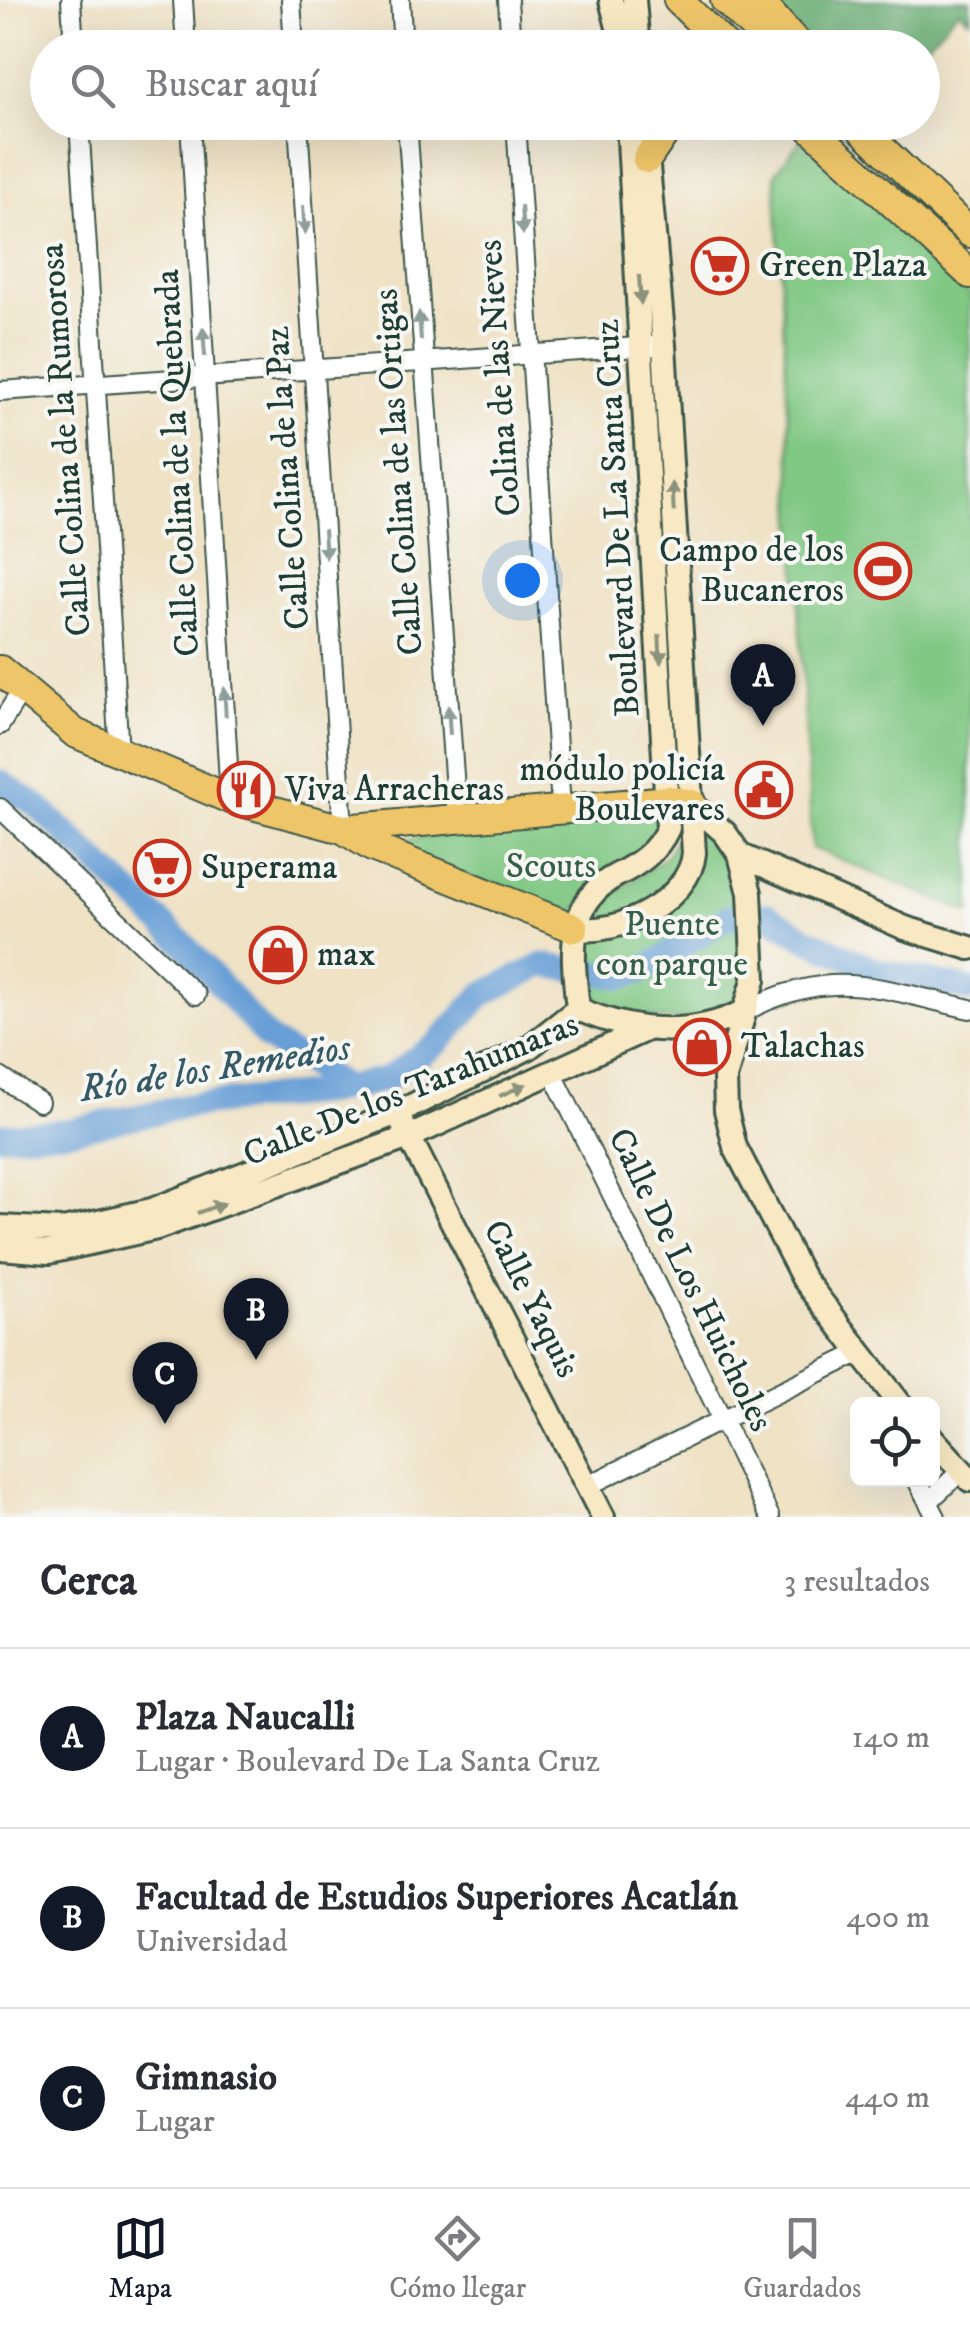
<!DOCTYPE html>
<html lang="es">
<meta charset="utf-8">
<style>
body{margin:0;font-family:"IM FELL DW Pica",serif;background:#f7f7f7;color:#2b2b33}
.controls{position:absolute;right:30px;bottom:30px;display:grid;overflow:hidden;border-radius:15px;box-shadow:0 10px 40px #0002}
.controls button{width:90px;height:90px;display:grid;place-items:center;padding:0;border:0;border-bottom:2px solid #e1e1e2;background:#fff;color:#2b2b33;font:50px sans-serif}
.you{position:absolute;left:522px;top:580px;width:35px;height:35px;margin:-25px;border:8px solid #fff;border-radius:50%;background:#1a73e8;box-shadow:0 0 0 15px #1a73e833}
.badge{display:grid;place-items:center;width:65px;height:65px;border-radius:50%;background:#111827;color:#fff;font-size:32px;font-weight:700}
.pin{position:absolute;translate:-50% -82px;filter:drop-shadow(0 2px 5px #0008)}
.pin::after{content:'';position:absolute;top:52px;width:35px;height:30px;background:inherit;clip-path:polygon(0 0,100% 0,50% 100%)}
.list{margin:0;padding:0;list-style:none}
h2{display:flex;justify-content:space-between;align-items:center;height:130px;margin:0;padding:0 40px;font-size:42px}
h2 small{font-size:32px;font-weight:400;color:#7c7c81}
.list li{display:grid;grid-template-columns:65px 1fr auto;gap:30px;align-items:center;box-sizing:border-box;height:180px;padding:0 40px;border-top:2px solid #e1e1e2}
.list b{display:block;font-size:38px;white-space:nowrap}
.list p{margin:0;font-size:32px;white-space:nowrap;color:#7c7c81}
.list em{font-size:32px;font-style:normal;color:#7c7c81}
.icon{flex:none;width:55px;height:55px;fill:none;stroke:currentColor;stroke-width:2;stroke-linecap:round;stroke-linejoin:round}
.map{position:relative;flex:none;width:970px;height:1517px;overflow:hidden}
.search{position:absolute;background:#fff;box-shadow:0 10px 40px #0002;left:30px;right:30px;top:30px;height:110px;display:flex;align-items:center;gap:25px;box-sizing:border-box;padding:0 35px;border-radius:55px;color:#7c7c81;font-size:38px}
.sheet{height:670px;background:#fff}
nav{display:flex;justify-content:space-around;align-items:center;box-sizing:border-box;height:140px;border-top:2px solid #e1e1e2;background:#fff;font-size:28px;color:#7c7c81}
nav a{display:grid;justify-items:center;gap:5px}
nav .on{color:#111827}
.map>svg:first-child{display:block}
.green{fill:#80c884;stroke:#50825c;stroke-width:2.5}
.forest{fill:#68ac72;stroke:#447453;stroke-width:2.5}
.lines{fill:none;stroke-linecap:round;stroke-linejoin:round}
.river{stroke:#689fd6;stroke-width:25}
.minor-casing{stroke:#3e564a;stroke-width:22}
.secondary-casing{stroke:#3e564a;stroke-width:28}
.primary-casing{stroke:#3e564a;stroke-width:32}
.minor{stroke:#fff;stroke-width:18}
.secondary{stroke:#f8e8c3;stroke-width:22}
.primary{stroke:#eec569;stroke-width:28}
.oneway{fill:#8f9e9a}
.oneway2{fill:#8c927c}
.labels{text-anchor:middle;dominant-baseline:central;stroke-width:8;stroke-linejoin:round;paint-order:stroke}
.poi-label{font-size:35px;fill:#1f3d34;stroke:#f6f6f2;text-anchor:start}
.street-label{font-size:35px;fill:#1f3d34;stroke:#f6f6f2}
.park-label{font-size:35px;fill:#376048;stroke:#f6f6f2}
.water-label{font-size:38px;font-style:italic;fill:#355a65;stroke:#f6f6f2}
</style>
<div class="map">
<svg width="970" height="1517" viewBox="0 0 970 1517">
<rect width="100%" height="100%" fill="#f6f6f2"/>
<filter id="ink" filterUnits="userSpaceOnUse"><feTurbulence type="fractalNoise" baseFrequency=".01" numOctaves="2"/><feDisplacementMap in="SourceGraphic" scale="20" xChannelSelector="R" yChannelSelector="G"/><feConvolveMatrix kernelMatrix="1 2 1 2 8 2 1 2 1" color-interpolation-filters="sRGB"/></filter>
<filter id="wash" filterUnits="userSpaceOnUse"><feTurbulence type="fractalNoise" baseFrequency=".0048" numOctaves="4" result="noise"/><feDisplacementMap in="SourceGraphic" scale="40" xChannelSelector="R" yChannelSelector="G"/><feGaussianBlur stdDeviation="2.25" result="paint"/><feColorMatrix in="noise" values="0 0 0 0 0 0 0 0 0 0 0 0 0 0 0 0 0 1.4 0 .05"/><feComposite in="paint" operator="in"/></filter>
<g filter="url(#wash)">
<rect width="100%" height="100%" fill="#efe2c5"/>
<path class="green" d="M 803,137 L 970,294 L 970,913 L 812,848 L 775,174 Z
M 660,814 L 658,836 L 568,917 L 378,842 Z
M 684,825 L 711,828 L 743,876 L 748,979 L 734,1009 C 684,1030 641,1018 591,1002 L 586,941 L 591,918 L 615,893 L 665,858 Z"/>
<path class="forest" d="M 767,0 L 970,0 L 970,20 L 959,10 L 923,49 L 809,47 Z"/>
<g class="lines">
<path class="river" d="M 0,782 L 36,805 L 183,943 L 269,1040 L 345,1087
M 0,1135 L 66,1131 L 187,1106 L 329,1092 L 387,1079 L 438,1043 L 483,994 L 543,965 L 622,977 L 640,972 L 728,917 L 768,915 L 809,940 L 876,970 L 970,990"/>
</g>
</g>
<g filter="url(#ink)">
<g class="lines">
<g class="minor-casing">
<path id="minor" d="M 71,0 L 74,48
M 183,0 L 186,48
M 291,0 L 294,48
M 400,0 L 403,48
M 508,0 L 511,48
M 79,122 L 119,753
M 190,122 L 230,799
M 298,122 L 343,829
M 407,122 L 457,817
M 516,122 L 561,808
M 0,391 L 653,346
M 0,725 L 22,690
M 0,808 L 196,995
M 744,1012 C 831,965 880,989 970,1009
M 552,1072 L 770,1517
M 0,1077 L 39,1102
M 917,1480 L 936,1517
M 587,1486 L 859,1353
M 928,1502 L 961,1471"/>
</g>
<g class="secondary-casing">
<path id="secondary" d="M 611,0 L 623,47
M 634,0 L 638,48
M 692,804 L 725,833 L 740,855 L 750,893 L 754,980 L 725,1078 L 726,1110 L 735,1147 L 803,1278 L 900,1404
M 740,855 L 905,928 L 970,948
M 574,928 C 618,937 690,900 694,853 L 664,345 L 644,122
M 578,1009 C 573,959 563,903 617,875 C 639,864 657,852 668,828 L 628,122
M 578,1009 C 633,1033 689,1038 744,1012
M 403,1125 L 603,1517
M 0,1227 L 63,1230 L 152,1210 L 397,1113 L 528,1048 L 578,1009
M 0,1248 L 49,1252 L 157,1228 L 409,1137 L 647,1029
M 932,1438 L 970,1480"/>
</g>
<g class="primary-casing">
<path id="primary" d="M 678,0 L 727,48
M 725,0 L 775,48
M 758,0 L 801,48
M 804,122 L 970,274
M 854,122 L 970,233
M 647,159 L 672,122
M 0,670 L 75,733 L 230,799 L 343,829 L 372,847 L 574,928
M 343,829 L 669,800 L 692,804"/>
</g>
<use href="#minor" class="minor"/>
<use href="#secondary" class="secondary"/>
<use href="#primary" class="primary"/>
</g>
<defs><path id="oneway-solid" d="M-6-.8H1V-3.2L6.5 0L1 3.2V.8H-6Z" transform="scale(2.5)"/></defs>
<g class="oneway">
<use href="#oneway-solid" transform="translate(304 220) rotate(86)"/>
<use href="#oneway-solid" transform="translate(522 220) rotate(86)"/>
<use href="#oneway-solid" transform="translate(420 326) rotate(-94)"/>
<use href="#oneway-solid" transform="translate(204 342) rotate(-94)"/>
<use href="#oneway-solid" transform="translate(325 544) rotate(86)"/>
<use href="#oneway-solid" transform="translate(225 702) rotate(-93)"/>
<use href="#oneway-solid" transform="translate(449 720) rotate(-94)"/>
</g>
<g class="oneway2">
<use href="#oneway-solid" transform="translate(640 290) rotate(86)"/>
<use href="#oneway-solid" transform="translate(673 497) rotate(-93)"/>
<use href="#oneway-solid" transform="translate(660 649) rotate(87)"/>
<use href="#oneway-solid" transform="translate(513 1090) rotate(-24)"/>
<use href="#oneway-solid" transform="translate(211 1208) rotate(-20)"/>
</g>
</g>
<defs>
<g id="supermarket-ring" transform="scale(2.875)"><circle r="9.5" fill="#f6f6f2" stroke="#c8321e" stroke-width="1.5"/><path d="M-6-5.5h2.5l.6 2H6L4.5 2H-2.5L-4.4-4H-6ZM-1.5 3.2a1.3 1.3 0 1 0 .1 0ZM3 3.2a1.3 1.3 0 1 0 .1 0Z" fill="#c8321e"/></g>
<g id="stadium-ring" transform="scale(2.875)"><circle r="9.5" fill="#f6f6f2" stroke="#c8321e" stroke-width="1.5"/><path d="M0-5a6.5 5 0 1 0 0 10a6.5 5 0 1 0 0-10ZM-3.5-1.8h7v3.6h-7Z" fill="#c8321e"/></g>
<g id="restaurant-ring" transform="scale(2.875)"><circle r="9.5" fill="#f6f6f2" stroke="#c8321e" stroke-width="1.5"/><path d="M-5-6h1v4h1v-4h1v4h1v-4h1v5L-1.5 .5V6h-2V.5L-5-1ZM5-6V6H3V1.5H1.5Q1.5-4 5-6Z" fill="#c8321e"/></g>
<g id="civic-ring" transform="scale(2.875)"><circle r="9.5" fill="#f6f6f2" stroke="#c8321e" stroke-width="1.5"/><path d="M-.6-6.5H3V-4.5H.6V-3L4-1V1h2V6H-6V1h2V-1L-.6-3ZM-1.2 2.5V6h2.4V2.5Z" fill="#c8321e"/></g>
<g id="shop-ring" transform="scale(2.875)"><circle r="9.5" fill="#f6f6f2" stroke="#c8321e" stroke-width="1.5"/><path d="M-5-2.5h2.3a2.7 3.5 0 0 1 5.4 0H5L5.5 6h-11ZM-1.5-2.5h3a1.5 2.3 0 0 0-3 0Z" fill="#c8321e"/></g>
</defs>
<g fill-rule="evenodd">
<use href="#supermarket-ring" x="720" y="266"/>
<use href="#stadium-ring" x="883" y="571"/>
<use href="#restaurant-ring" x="246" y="790"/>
<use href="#civic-ring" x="764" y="790"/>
<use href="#supermarket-ring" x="162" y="868"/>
<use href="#shop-ring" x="278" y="955"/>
<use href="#shop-ring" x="702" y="1047"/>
</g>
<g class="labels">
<g class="poi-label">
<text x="759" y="266">Green Plaza</text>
<text x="844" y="551" text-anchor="end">Campo de los<tspan x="844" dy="40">Bucaneros</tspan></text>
<text x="725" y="770" text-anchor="end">módulo policía<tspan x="725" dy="40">Boulevares</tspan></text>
<text x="285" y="790">Viva Arracheras</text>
<text x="201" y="868">Superama</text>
<text x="317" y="955">max</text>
<text x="741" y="1047">Talachas</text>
</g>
<g class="street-label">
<text transform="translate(500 378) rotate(-94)">Colina de las Nieves</text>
<text transform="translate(66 440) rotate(-94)">Calle Colina de la Rumorosa</text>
<text transform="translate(178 463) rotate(-93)">Calle Colina de la Quebrada</text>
<text transform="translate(399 472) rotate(-94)">Calle Colina de las Ortigas</text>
<text transform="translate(288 478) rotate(-94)">Calle Colina de la Paz</text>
<text transform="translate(618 518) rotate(-93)">Boulevard De La Santa Cruz</text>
<text transform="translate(411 1090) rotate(-22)">Calle De los Tarahumaras</text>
<text transform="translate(690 1280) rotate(64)">Calle De Los Huicholes</text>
<text transform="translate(531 1299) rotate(63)">Calle Yaquis</text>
</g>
<g class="park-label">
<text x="551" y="867">Scouts</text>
<text x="672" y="925">Puente<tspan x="672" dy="40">con parque</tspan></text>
</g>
<g class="water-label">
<text transform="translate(215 1069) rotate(-9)">Río de los Remedios</text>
</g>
</g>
</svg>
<div class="controls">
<button><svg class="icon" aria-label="locate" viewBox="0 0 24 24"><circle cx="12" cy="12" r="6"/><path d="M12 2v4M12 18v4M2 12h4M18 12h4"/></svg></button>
</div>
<div class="you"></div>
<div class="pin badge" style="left:763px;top:726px">A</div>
<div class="pin badge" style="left:256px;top:1360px">B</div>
<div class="pin badge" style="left:165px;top:1424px">C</div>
<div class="search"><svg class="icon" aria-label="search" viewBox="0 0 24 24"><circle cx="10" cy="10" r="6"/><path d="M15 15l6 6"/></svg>Buscar aquí</div>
</div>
<section class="sheet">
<h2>Cerca<small>3 resultados</small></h2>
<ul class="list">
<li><span class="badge">A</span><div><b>Plaza Naucalli</b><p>Lugar · Boulevard De La Santa Cruz</p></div><em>140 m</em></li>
<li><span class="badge">B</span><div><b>Facultad de Estudios Superiores Acatlán</b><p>Universidad</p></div><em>400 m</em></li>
<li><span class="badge">C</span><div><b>Gimnasio</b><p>Lugar</p></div><em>440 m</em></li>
</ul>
</section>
<nav>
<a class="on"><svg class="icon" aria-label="map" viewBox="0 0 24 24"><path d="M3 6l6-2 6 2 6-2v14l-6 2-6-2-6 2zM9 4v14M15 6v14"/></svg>Mapa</a>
<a><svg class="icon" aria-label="directions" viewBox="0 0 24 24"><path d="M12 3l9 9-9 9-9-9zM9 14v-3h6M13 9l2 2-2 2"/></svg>Cómo llegar</a>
<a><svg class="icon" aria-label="saved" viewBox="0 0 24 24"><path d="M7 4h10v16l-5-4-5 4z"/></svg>Guardados</a>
</nav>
